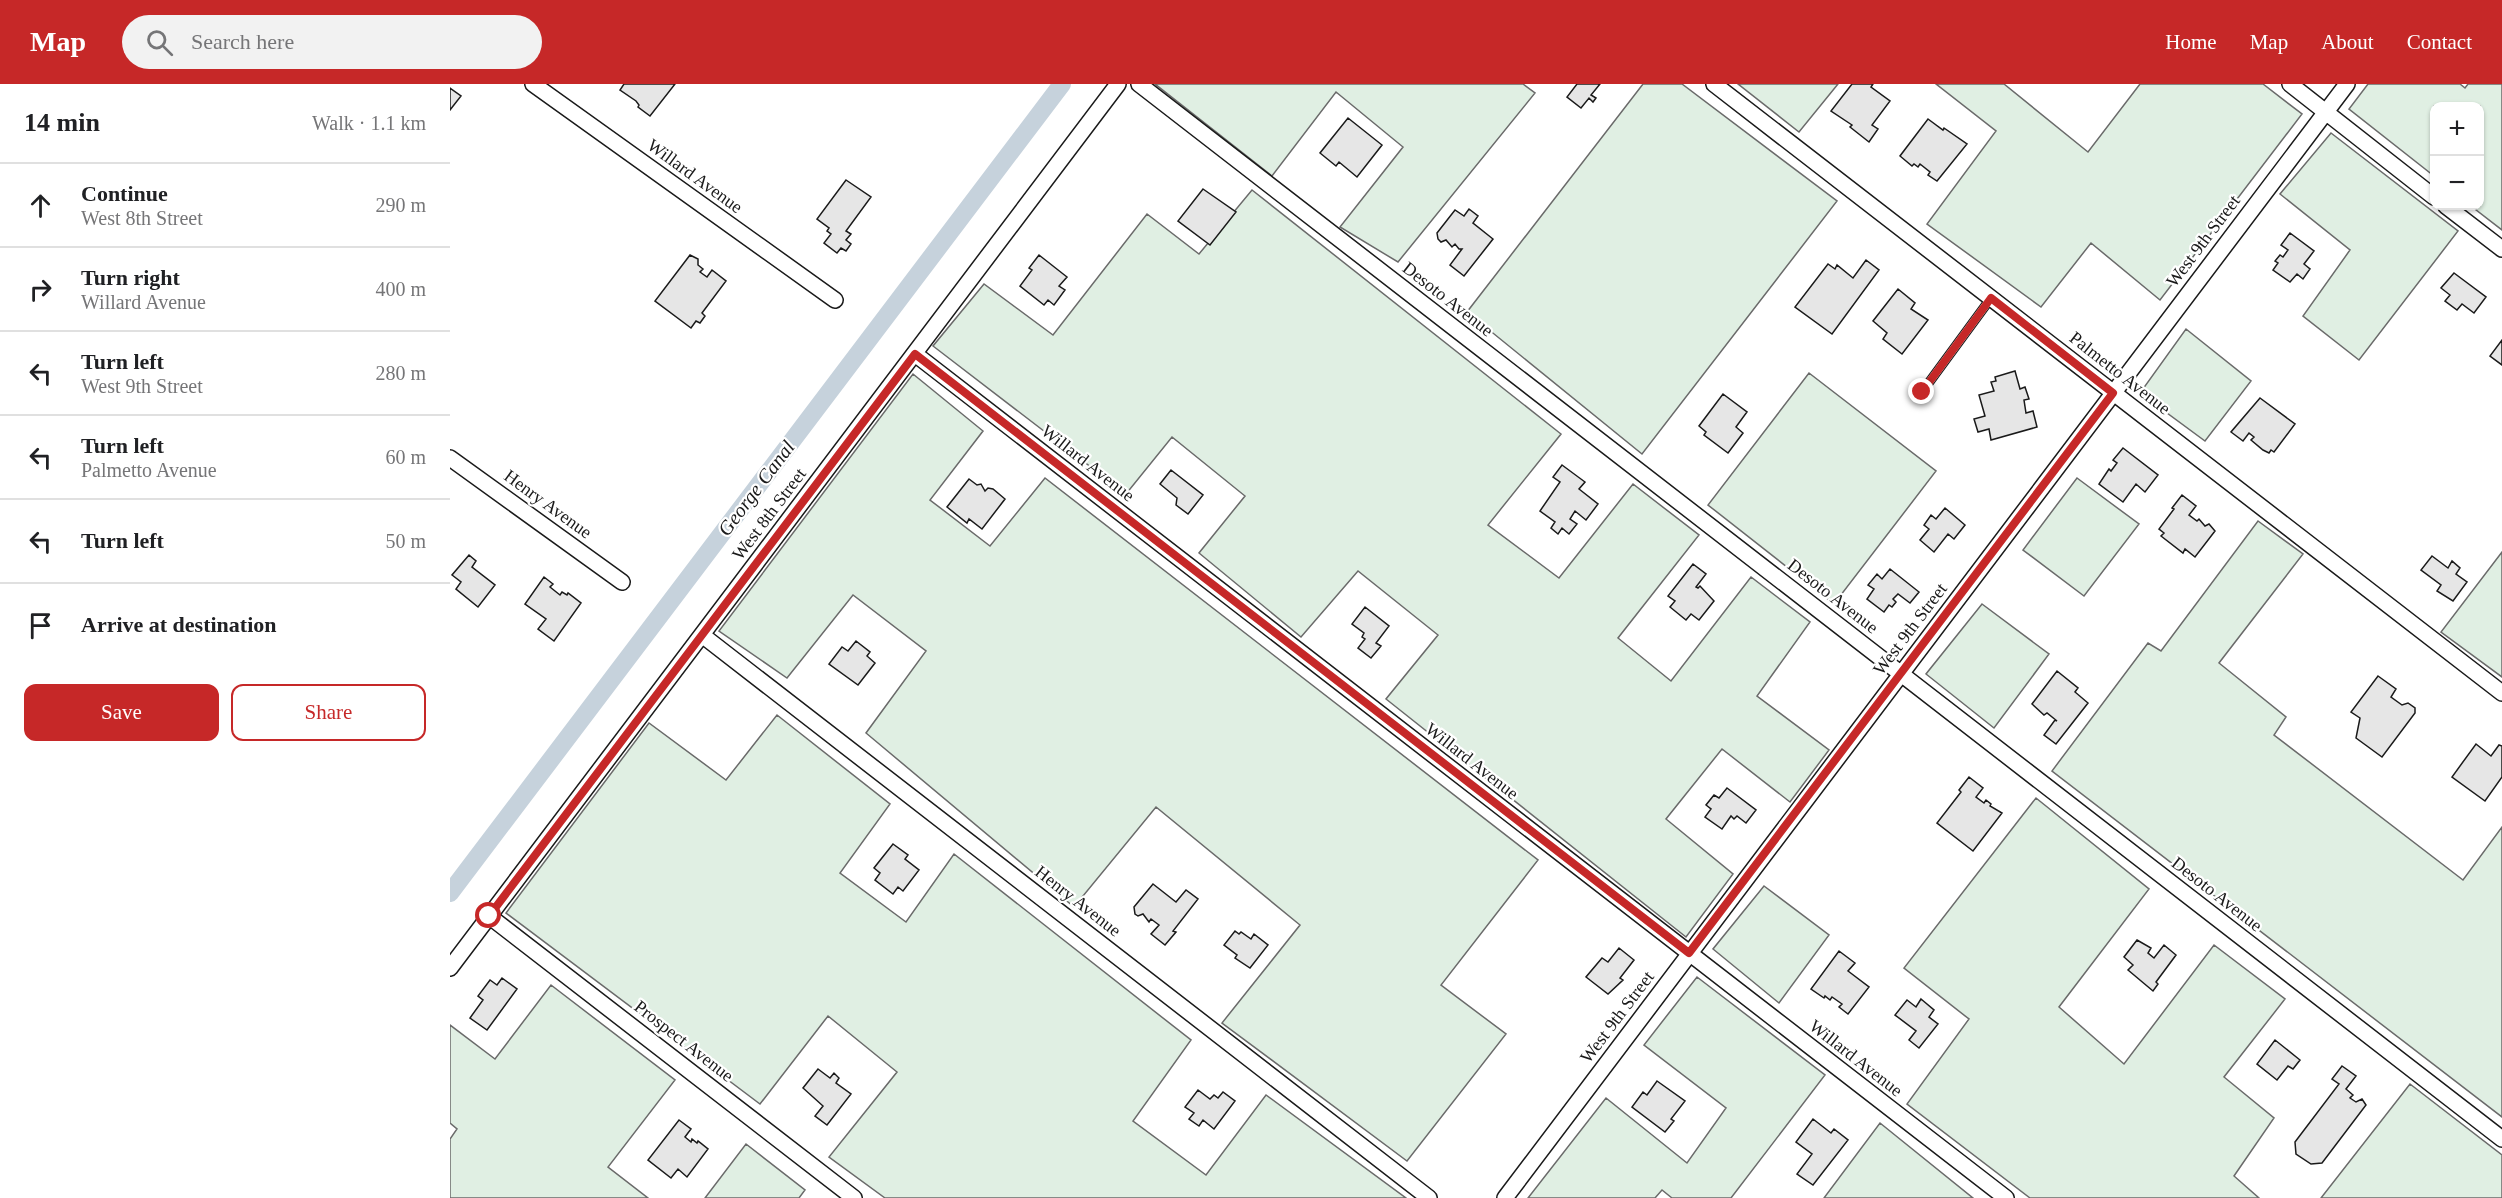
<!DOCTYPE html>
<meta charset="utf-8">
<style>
body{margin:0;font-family:Georgia,serif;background:#f2f2f2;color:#202124}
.controls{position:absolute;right:18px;top:18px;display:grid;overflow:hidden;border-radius:12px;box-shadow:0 2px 4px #0004}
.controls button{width:54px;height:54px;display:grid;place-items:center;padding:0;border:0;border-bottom:2px solid #e0e0e0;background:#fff;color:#202124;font:30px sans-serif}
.stop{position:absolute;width:18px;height:18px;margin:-14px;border:4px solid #c62828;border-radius:50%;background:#fff}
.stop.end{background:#c62828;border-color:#fff;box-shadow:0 2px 6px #0008}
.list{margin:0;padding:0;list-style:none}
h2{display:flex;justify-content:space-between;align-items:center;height:78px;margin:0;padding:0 24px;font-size:26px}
h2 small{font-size:20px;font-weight:400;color:#757577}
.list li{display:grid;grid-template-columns:39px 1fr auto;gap:18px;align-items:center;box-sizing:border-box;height:84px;padding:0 24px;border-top:2px solid #e0e0e0}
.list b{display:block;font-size:22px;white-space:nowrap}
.list p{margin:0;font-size:20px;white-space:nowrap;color:#757577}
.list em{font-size:20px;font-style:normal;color:#757577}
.actions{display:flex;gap:12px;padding:18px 24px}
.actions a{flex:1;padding:14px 0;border:2px solid #c62828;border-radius:12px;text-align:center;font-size:21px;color:#c62828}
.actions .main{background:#c62828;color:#fff}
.icon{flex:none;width:33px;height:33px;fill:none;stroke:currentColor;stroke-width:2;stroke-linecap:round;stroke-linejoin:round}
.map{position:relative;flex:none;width:2052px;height:1114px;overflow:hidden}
header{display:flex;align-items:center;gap:36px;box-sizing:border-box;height:84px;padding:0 30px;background:#c62828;color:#fff}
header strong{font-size:28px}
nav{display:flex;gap:33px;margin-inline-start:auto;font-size:21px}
.search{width:420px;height:54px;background:#f2f2f2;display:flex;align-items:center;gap:15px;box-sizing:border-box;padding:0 21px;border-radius:33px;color:#757577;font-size:22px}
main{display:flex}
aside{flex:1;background:#fff}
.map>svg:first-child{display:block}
.green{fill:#e0efe3;stroke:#6a6a6a;stroke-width:1.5}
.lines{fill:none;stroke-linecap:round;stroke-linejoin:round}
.canal{stroke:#c6d2dc;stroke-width:18}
.building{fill:#e6e6e6;stroke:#1a1a1a;stroke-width:1.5}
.service-casing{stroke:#1a1a1a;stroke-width:10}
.minor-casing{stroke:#1a1a1a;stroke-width:18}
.service{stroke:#fff;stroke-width:8}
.minor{stroke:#fff;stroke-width:15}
.route{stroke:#c62828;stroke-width:8}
.labels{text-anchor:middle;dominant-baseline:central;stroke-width:4.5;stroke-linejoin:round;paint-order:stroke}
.street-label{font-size:18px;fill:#1a1a1a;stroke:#fff}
.water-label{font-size:20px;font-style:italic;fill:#1a1a1a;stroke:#fff}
</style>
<header>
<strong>Map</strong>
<div class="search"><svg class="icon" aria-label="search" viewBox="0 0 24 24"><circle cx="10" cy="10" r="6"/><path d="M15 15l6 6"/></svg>Search here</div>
<nav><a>Home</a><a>Map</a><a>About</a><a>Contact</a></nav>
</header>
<main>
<aside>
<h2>14 min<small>Walk · 1.1 km</small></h2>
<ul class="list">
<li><svg class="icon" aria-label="ahead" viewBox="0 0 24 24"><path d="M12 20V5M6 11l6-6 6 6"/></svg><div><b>Continue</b><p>West 8th Street</p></div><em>290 m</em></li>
<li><svg class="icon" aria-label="right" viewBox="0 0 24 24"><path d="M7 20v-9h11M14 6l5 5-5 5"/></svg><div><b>Turn right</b><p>Willard Avenue</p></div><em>400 m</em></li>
<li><svg class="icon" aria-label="left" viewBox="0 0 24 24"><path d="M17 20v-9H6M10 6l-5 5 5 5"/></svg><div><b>Turn left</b><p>West 9th Street</p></div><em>280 m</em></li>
<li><svg class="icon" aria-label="left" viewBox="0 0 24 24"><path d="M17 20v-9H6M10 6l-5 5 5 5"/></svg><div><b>Turn left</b><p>Palmetto Avenue</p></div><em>60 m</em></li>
<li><svg class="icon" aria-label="left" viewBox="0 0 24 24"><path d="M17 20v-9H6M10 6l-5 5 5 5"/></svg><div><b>Turn left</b></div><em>50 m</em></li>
<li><svg class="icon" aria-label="arrive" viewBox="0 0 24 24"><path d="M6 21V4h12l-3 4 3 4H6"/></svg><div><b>Arrive at destination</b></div></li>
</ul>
<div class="actions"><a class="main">Save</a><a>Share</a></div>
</aside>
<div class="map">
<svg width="2052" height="1114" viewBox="0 0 2052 1114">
<rect width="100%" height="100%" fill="#fff"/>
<path class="green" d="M 705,0 L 1073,0 L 1085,9 L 948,178 L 890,143 L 953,63 L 886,8 L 822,92 Z
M 1193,0 L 1232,0 L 1387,117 L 1192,370 L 1017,228 Z
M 1288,0 L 1388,0 L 1349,48 Z
M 1486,0 L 1554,0 L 1638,68 L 1690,0 L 1813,0 L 1852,30 L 1710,216 L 1641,159 L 1591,223 L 1477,140 L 1546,47 Z
M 1918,0 L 2010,0 L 2015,4 L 2018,0 L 2052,0 L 2052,146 L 2021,122 L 2030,122 L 2030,22 L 1984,22 L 1984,92 L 1899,25 Z
M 1881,49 L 2008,147 L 1909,276 L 1853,232 L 1900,166 L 1830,110 Z
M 802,106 L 1111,350 L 1038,441 L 1109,494 L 1183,400 L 1249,451 L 1168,554 L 1221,597 L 1301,493 L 1360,538 L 1307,612 L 1379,666 L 1340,718 L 1272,665 L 1216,735 L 1283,790 L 1236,853 L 936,615 L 988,551 L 908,487 L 851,553 L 749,469 L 795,412 L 722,353 L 676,410 L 483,262 L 534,200 L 603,251 L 697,130 L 749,170 Z
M 1736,245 L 1801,297 L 1755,357 L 1690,309 Z
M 1359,289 L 1486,387 L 1384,520 L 1258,421 Z
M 463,290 L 533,347 L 480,416 L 540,462 L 595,394 L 1088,776 L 991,901 L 1056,950 L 957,1077 L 772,939 L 850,841 L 706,723 L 624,823 L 416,649 L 476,567 L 403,511 L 337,594 L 269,547 Z
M 1627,394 L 1689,440 L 1634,512 L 1573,466 Z
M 1808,437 L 1853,470 L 1769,579 L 1836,633 L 1824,651 L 2013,796 L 2052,743 L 2052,1033 L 1602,687 L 1698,559 L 1711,567 Z
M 2052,468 L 2052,593 L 1991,548 Z
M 1532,520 L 1599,570 L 1544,644 L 1476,590 Z
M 327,631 L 440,720 L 390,789 L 456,838 L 504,770 L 741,956 L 683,1037 L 756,1091 L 816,1011 L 956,1114 L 435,1114 L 379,1073 L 447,988 L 378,932 L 310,1020 L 56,829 L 199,639 L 276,696 Z
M 1586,714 L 1699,805 L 1609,923 L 1674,980 L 1764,861 L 1835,915 L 1774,993 L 1824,1034 L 1784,1092 L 1809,1114 L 1580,1114 L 1457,1020 L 1519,935 L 1454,884 Z
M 1314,802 L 1379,851 L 1329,919 L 1263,865 Z
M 1247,893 L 1375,991 L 1281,1114 L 1222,1114 L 1212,1106 L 1205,1114 L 1078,1114 L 1156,1014 L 1237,1079 L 1276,1024 L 1194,961 Z
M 101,901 L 225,996 L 158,1083 L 198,1114 L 0,1114 L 0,1055 L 7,1045 L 0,1039 L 0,941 L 45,975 Z
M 1960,1000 L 2052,1071 L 2052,1114 L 1871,1114 Z
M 1430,1039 L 1523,1114 L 1374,1114 Z
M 296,1060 L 355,1106 L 349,1114 L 255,1114 Z"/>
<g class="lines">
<path class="canal" d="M 0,809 L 612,0"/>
</g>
<path class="building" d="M 174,0 L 225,0 L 200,32 L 188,23 L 189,21 L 186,17 L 170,6 Z
M 1127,0 L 1150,0 L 1141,11 L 1146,14 L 1143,18 L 1139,14 L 1131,24 L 1117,13 Z
M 1402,0 L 1423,0 L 1421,3 L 1440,17 L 1422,41 L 1428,45 L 1419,58 L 1400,43 L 1402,41 L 1381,27 Z
M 0,4 L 11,12 L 0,26 Z
M 898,34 L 932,61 L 907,93 L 889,78 L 886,82 L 870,69 Z
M 1478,35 L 1493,46 L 1494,44 L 1517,60 L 1487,97 L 1478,91 L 1480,88 L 1470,80 L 1468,83 L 1464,80 L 1462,82 L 1450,72 Z
M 396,96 L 421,113 L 396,147 L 401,150 L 396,156 L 401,160 L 396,167 L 391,164 L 387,169 L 374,159 L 381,150 L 377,147 L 379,144 L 367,135 Z
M 753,105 L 786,128 L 760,161 L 728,137 Z
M 1019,125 L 1028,132 L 1023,139 L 1043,155 L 1014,192 L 1000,181 L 1012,165 L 1009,165 L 1005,160 L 1002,163 L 996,156 L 991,158 L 988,155 L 987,149 L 1005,126 L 1014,132 Z
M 1840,149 L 1864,167 L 1854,180 L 1860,185 L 1853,195 L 1847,190 L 1840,198 L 1823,186 L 1828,179 L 1825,177 L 1830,171 L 1833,173 L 1838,166 L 1831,161 Z
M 240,171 L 248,175 L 248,181 L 253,185 L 250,188 L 257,193 L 262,186 L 276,197 L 252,229 L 255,232 L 250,239 L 246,237 L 241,244 L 205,217 Z
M 589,171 L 617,193 L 609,202 L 615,206 L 604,221 L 598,216 L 594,221 L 570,202 L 582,186 L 579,184 Z
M 1416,176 L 1429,186 L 1382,250 L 1345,223 L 1378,180 L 1385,185 L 1387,181 L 1403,194 Z
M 2004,189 L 2036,213 L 2024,229 L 2012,220 L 2007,226 L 1995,217 L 2000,211 L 1991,204 Z
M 1448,205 L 1465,219 L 1461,225 L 1478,236 L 1452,270 L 1433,255 L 1437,249 L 1423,237 Z
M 2052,256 L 2052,281 L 2040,272 Z
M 1565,287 L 1570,305 L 1575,303 L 1579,315 L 1574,316 L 1576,329 L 1583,327 L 1587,343 L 1541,356 L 1539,345 L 1528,348 L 1524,335 L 1535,332 L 1529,311 L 1544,307 L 1541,298 L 1546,297 L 1545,293 Z
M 1273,310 L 1297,328 L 1286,343 L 1293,349 L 1278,369 L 1254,351 L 1256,348 L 1249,342 Z
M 1810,314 L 1845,340 L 1824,368 L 1821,366 L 1819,369 L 1813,366 L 1801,356 L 1804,353 L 1799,349 L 1793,357 L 1781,348 Z
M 1673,364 L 1708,391 L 1695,408 L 1686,400 L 1673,418 L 1649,400 L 1659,385 L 1661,387 L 1667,379 L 1663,376 Z
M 1112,381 L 1135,398 L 1129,405 L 1148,420 L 1136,436 L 1125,427 L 1120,435 L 1127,440 L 1119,450 L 1112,444 L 1108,450 L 1101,444 L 1105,438 L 1090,427 L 1110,398 L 1103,393 Z
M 721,386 L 753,411 L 738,430 L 726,421 L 727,414 L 710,400 Z
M 519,395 L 527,401 L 531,400 L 535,407 L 538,404 L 543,405 L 555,415 L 532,445 L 519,435 L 517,439 L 497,423 Z
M 1732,411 L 1746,422 L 1739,431 L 1747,437 L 1749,435 L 1755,442 L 1759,440 L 1765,447 L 1745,473 L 1735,465 L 1733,469 L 1711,452 L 1714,449 L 1709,445 L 1724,425 L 1722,424 Z
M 1495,424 L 1515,441 L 1504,455 L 1498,450 L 1484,468 L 1470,456 L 1479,445 L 1474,441 L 1481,431 L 1486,435 Z
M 19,471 L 26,477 L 22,483 L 45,501 L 28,523 L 6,505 L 11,498 L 2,491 Z
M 1982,472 L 1998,484 L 2002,477 L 2010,484 L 2006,490 L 2017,498 L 2003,517 L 1987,507 L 1991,501 L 1971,486 Z
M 1243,480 L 1256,490 L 1246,503 L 1248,504 L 1250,502 L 1264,517 L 1249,536 L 1241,530 L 1236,536 L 1220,523 L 1225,517 L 1218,512 Z
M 1440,485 L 1469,508 L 1460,519 L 1448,510 L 1443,515 L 1446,518 L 1442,523 L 1439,521 L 1434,528 L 1417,515 L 1424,505 L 1418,501 L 1427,490 L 1432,495 Z
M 94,493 L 103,500 L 100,503 L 110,511 L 112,508 L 117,511 L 118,509 L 131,519 L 104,557 L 88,545 L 96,535 L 75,520 Z
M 915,523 L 939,542 L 926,559 L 931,562 L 921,574 L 908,564 L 915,555 L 912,553 L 914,549 L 902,540 Z
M 406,557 L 420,568 L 417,572 L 425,579 L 408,601 L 379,580 L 392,563 L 398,567 Z
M 1607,587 L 1628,604 L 1625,608 L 1638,619 L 1606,660 L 1594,651 L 1605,636 L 1607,637 L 1597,629 L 1594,631 L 1582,620 Z
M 1928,592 L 1946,605 L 1941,613 L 1952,621 L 1958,619 L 1965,624 L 1965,629 L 1932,673 L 1906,654 L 1910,634 L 1901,628 Z
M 2026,660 L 2041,672 L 2049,661 L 2052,662 L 2052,693 L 2035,717 L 2002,693 Z
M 1519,693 L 1533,704 L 1526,713 L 1534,719 L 1536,716 L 1541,720 L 1540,722 L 1552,729 L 1523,767 L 1487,739 L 1511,708 L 1509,706 Z
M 1277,704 L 1306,726 L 1296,739 L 1287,732 L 1284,735 L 1281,732 L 1272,745 L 1255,733 L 1261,725 L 1256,721 L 1264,711 L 1269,714 Z
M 443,760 L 458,771 L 455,775 L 469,786 L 453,807 L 448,803 L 443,810 L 425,796 L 430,789 L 424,784 Z
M 703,800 L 726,818 L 736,806 L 748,815 L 723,847 L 726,848 L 715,861 L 701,850 L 709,841 L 701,835 L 699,838 L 693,830 L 688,832 L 685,830 L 684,823 Z
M 785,847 L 789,850 L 791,848 L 801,855 L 804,850 L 818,861 L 800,884 L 785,874 L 787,871 L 774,861 Z
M 1687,856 L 1701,864 L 1698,869 L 1704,874 L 1714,861 L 1726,871 L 1706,898 L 1708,900 L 1703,907 L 1678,886 L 1683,881 L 1674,873 Z
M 1169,864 L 1184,876 L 1170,894 L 1173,896 L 1158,910 L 1136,893 L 1152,874 L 1158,878 Z
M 1389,867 L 1405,879 L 1398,887 L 1419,903 L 1398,930 L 1389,923 L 1392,920 L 1382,913 L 1380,916 L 1375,912 L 1374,914 L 1361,905 Z
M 52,894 L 67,905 L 37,946 L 20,934 L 33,916 L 28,912 L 40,896 L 47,901 Z
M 1471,915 L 1484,926 L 1479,933 L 1488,940 L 1469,964 L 1459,956 L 1466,947 L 1445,931 L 1457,916 L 1466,923 Z
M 1825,956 L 1850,976 L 1843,985 L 1838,982 L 1827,996 L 1807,980 Z
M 1892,982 L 1906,992 L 1896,1005 L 1903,1011 L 1900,1014 L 1906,1018 L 1912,1015 L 1916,1021 L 1872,1079 L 1861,1080 L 1846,1070 L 1845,1058 L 1889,1000 L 1882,995 Z
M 368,985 L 380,994 L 384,989 L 389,994 L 386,999 L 401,1010 L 377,1041 L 365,1032 L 373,1022 L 353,1004 Z
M 1207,997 L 1235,1017 L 1221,1035 L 1224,1037 L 1215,1048 L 1182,1023 L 1193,1008 L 1197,1011 Z
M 748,1006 L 760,1015 L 764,1011 L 768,1014 L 773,1008 L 785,1017 L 764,1045 L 753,1036 L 749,1042 L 739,1035 L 744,1029 L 735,1023 Z
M 1363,1035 L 1381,1049 L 1384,1045 L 1398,1056 L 1363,1101 L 1347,1090 L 1362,1070 L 1346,1058 Z
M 229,1036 L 241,1045 L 235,1053 L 241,1058 L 242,1055 L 247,1059 L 248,1057 L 258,1065 L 237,1093 L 228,1085 L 221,1094 L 198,1076 Z"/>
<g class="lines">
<g class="service-casing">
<path id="service" d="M 1472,308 L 1541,214"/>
</g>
<g class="minor-casing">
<path id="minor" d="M 83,0 L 385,216
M 689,0 L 2052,1055
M 1264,0 L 2052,609
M 1840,0 L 1984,113
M 1996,122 L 2052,165
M 465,270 L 1556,1114
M 0,374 L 172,498
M 252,551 L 979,1114
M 39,832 L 404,1114
M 0,884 L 668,0
M 1055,1114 L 1897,0"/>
</g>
<use href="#service" class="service"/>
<use href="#minor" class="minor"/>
</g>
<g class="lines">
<path class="route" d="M 39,832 L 465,270 L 1239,869 L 1663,309 L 1541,214 L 1472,308"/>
</g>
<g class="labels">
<g class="street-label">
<text transform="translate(245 92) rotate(36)">Willard Avenue</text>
<text transform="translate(1753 157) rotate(-53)">West 9th Street</text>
<text transform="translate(998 215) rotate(38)">Desoto Avenue</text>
<text transform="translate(1670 289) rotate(38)">Palmetto Avenue</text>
<text transform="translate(638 379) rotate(38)">Willard Avenue</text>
<text transform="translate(98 420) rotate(36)">Henry Avenue</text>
<text transform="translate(319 430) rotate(-53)">West 8th Street</text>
<text transform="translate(1383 512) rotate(38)">Desoto Avenue</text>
<text transform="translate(1460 545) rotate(-53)">West 9th Street</text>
<text transform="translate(1022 677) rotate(38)">Willard Avenue</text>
<text transform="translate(1767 810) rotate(38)">Desoto Avenue</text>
<text transform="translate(628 817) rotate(38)">Henry Avenue</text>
<text transform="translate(1167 933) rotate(-53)">West 9th Street</text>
<text transform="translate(234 957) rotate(38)">Prospect Avenue</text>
<text transform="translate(1406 974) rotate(38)">Willard Avenue</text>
</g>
<g class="water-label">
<text transform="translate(306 404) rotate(-53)">George Canal</text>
</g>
</g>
</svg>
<div class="controls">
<button>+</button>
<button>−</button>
</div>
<div class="stop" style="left:39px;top:832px"></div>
<div class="stop end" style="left:1472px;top:308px"></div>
</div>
</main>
